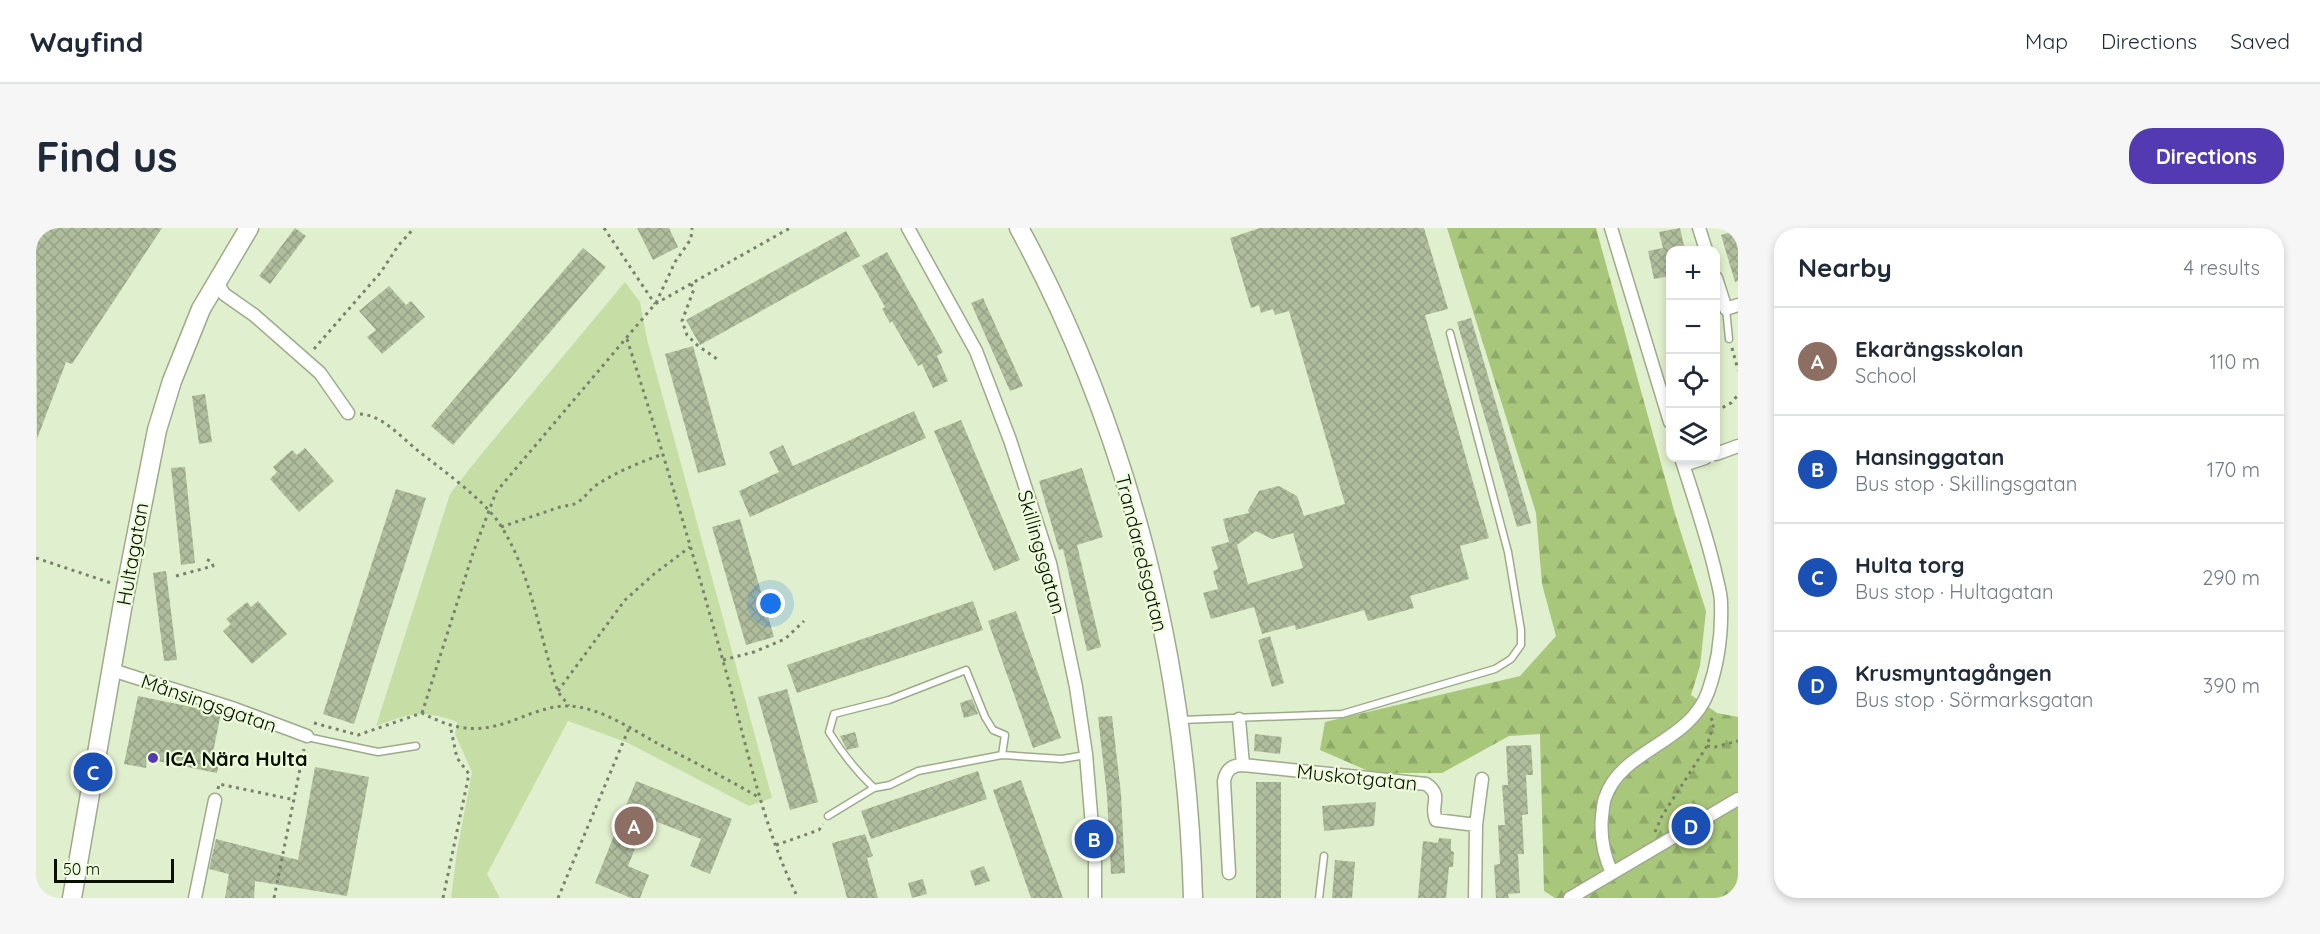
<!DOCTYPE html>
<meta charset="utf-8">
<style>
body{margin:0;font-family:Quicksand,sans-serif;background:#f6f6f7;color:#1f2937}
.controls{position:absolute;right:18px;top:18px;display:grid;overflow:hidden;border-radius:12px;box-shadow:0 3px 9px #0003}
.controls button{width:54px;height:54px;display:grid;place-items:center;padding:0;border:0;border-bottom:2px solid #e0e1e3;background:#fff;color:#1f2937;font:30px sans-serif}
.scale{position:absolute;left:18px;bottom:15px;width:120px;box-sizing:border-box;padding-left:6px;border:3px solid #0a0f04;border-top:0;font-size:16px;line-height:21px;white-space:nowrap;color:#0a0f04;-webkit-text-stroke:4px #edfdda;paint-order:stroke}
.you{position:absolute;left:735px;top:376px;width:21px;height:21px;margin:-15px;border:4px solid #fff;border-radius:50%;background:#1a73e8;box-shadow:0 0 0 9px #1a73e833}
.badge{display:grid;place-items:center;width:39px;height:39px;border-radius:50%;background:#533ab2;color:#fff;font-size:20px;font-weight:700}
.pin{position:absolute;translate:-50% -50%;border:3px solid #fff;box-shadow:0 2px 6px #0006}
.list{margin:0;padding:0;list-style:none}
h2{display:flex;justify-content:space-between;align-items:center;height:78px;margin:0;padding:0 24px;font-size:26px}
h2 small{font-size:20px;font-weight:400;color:#747a83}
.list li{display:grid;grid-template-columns:39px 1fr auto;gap:18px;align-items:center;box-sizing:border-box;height:108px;padding:0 24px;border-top:2px solid #e0e1e3}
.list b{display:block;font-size:22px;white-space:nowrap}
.list p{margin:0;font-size:20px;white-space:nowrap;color:#747a83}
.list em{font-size:20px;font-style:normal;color:#747a83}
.icon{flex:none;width:33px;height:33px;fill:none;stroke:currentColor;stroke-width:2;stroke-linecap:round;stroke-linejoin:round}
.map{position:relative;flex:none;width:1702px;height:670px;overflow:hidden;border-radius:24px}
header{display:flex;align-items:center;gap:36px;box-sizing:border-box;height:84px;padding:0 30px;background:#fff;border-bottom:2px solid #e0e1e3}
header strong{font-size:28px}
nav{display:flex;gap:33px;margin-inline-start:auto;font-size:21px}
.intro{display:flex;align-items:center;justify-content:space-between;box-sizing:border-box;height:144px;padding:0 36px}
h1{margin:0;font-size:42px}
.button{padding:15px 27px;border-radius:24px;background:#533ab2;color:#fff;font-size:21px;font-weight:700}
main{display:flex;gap:36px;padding:0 36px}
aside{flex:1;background:#fff;border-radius:24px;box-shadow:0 3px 9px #0003}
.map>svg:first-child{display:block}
.green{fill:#c6dea6}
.forest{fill:url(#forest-firs)}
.building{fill:url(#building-cross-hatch);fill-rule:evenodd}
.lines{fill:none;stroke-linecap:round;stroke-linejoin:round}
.lane-casing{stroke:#9dab8b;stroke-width:9}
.street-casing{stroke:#9dab8b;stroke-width:15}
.secondary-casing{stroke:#9dab8b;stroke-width:21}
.path{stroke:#78826b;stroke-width:3;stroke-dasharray:3 4.5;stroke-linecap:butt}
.lane{stroke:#fff;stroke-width:6}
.street{stroke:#fff;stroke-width:12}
.secondary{stroke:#fff;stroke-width:18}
.poi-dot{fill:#533ab2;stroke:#edfdda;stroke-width:2}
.labels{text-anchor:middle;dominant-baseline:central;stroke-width:4.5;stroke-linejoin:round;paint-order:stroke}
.street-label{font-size:20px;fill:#0a0f04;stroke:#edfdda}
.poi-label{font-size:20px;font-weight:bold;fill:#0a0f04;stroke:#edfdda;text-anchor:start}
</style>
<header>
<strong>Wayfind</strong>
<nav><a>Map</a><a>Directions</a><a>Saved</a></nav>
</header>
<div class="intro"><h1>Find us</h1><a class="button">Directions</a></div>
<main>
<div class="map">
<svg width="1702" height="670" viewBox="0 0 1702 670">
<defs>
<pattern id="forest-firs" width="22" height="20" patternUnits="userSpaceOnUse" patternTransform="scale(1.5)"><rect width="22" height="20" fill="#a8c77a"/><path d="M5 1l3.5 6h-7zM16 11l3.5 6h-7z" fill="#8faa68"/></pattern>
<pattern id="building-cross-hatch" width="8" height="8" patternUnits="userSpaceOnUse" patternTransform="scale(1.5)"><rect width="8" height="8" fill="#afbd9c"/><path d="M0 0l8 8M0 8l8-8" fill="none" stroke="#95a185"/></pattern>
</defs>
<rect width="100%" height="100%" fill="#e0efcd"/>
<path class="green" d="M 589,54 L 604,74 L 611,111 L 736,570 L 713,578 L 592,515 L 532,493 L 451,646 L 464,670 L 415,670 L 421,623 L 436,544 L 419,506 L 421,494 C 387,481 372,486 340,498 L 414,266 L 443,229 Z"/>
<path class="forest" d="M 1411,0 L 1560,0 L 1639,286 L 1670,383 L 1664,438 L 1655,467 L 1681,485 L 1702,489 L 1702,670 L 1519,670 L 1508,663 L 1504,506 L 1473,508 L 1406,545 L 1337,545 L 1284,522 L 1289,494 L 1484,448 L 1520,408 L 1506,356 L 1500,285 Z"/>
<path class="building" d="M 5,0 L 126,0 L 36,136 L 30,134 L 1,211 L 0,8 Z
M 259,0 L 270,8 L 234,56 L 223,48 Z
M 601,0 L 633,0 L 642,19 L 617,32 Z
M 1224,0 L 1388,0 L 1412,81 L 1389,87 L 1453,310 L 1424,318 L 1433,351 L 1374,368 L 1378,380 L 1332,393 L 1328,382 L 1260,402 L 1259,397 L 1226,406 L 1218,379 L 1175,391 L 1167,365 L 1182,361 L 1177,343 L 1182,341 L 1175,319 L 1193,314 L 1187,291 L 1213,285 L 1212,282 L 1223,263 L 1243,258 L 1261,268 L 1268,288 L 1309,276 L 1253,83 L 1239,87 L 1237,81 L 1225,85 L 1223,77 L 1215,80 L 1194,10 ZM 1220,303 L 1236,311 L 1257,305 L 1267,340 L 1212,356 L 1201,317 Z
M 1644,0 L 1648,18 L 1644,19 L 1645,22 L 1635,22 L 1635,48 L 1618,51 L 1612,23 L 1627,20 L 1623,4 Z
M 1702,2 L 1702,53 L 1699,54 L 1685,7 Z
M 810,3 L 824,28 L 664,117 L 650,92 Z
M 547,20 L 570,39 L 417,217 L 395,198 Z
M 851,24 L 907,124 L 901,128 L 912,153 L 897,160 L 886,136 L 882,138 L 856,93 L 854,95 L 846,81 L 849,79 L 826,38 Z
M 353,58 L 370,77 L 375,73 L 389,89 L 346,126 L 331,109 L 340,102 L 323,83 Z
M 947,70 L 987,158 L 974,163 L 935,75 Z
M 1435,90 L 1495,295 L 1481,299 L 1421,94 Z
M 657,118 L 690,237 L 662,245 L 629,126 Z
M 169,166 L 176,214 L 163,216 L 156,168 Z
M 878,183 L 890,210 L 714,289 L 703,263 L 743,244 L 733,224 L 747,217 L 757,238 Z
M 925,192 L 984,332 L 958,343 L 898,203 Z
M 269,220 L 298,253 L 263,284 L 234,251 L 241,244 L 237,239 L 256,222 L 261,227 Z
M 149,239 L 159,335 L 145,337 L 135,240 Z
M 1046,240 L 1067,309 L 1041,317 L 1065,419 L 1051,423 L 1027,321 L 1023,322 L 1003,253 Z
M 360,261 L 390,270 L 318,496 L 287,486 Z
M 704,291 L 738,409 L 710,417 L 676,299 Z
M 130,343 L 141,432 L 128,433 L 117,345 Z
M 222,373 L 251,406 L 216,436 L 187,403 L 195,396 L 190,391 L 211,374 L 215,379 Z
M 937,373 L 947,402 L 761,465 L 751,437 Z
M 980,383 L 1025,510 L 997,520 L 952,393 Z
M 1234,408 L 1248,455 L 1236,459 L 1222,412 Z
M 751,461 L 782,574 L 754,582 L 722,469 Z
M 102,468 L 185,485 L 176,529 L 184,530 L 181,545 L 111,531 L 110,540 L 88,536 Z
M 936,471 L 942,486 L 928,490 L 924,475 Z
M 1076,488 L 1085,566 L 1089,645 L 1075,646 L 1071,567 L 1062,489 Z
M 819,504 L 823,519 L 811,522 L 804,508 Z
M 1219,506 L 1246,509 L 1244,526 L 1218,523 Z
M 1495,517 L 1497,547 L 1490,547 L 1492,586 L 1486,587 L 1488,626 L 1482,626 L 1484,665 L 1472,666 L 1473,670 L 1460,670 L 1458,637 L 1464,636 L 1462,597 L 1469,597 L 1466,557 L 1472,557 L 1470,518 Z
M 279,539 L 333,549 L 311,668 L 219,653 L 218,670 L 189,670 L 193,646 L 173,641 L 180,611 L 262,632 Z
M 942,543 L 951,571 L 835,611 L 825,583 Z
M 985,552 L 1027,670 L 995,670 L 957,562 Z
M 600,553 L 696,591 L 674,646 L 654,638 L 665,611 L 611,590 L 592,638 L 613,647 L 604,670 L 595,670 L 559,655 Z
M 1220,554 L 1245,554 L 1245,670 L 1220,670 Z
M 1340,574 L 1338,598 L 1288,603 L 1286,578 Z
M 829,606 L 837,628 L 831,630 L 842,670 L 811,670 L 796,615 Z
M 1403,610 L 1415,611 L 1415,623 L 1418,624 L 1417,639 L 1413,639 L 1410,670 L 1382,670 L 1387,613 L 1402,615 Z
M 1299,632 L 1319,634 L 1316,670 L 1296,670 Z
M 948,638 L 954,653 L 939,658 L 934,643 Z
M 887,651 L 891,666 L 876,670 L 872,655 Z"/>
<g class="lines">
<g class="lane-casing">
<path id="lane" d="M 1690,81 L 1693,111
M 1145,492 L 1306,486 L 1459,441 L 1475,431 L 1485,417 L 1485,402 L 1472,324 L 1414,105
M 271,509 L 342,524 L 380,518
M 966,527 L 969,507 L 957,502 L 949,489 L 930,442 L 853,472 L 798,486 L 793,504 C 806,525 820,543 838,560 L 854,557 L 882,543 L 966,527 L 1026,531 L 1050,527
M 792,588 L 838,560
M 1283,670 L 1288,628"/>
</g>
<g class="street-casing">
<path id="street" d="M 872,0 L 940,123 L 974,212 L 1014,335 L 1040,459 L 1050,526 L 1059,634 L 1059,670
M 1575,0 L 1634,194
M 1663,0 L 1670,22
M 1680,50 L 1690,81 L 1702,77
M 180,52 L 188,66 L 218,87 L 284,145 L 312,185
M 1680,226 L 1702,218
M 1648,237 L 1669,230
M 76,442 L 199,481 L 271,508
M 1207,537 L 1390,556 C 1408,568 1393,577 1400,592 L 1440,597
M 1193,645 L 1188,553 C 1190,542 1196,537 1207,537 L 1203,491
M 1576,645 C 1567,626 1564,609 1566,588 C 1567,582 1567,575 1569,570 C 1585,521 1653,516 1672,464 C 1682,436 1686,405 1685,375 C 1685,364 1681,353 1679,343 C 1670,305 1657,267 1645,230
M 159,670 L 179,572
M 1439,670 L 1440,597 L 1446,551
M 1534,670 L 1702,571"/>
</g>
<g class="secondary-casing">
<path id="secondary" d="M 983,0 C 1094,204 1151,438 1157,670
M 36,670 L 87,375 L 121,202 L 136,153 L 165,81 L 213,0"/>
</g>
<path class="path" d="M 568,0 L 619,76
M 655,56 L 658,61 L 646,93 L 651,107 L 661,117 L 681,131
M 620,75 L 639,34 L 655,11 L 656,0
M 591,111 C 625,218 657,325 687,433 C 710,512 725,596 762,670
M 1696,120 L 1702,142
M 278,121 L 345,44 L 362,18 L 378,0
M 1680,183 L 1695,175 L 1702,167
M 324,186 C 346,187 364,208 381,222 C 405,241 446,270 463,295 C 496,345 503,408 522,464 L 533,478
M 465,299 L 527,278 C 548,277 547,266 562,256 C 582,243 605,234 627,226
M 0,330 L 75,355
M 140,348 L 177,338 L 176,334 L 168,330
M 687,432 L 718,424 L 749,411 L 768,393
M 522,463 L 589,372 L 618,346 L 654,319
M 386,485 L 437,325 L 460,264 L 619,76 L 754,0
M 278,495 L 322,507 L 386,485 C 424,505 447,505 486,489 C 502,483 518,477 535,478 C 564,480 594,500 619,514 C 654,532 690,550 724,570
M 1671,518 L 1679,519 L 1702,513
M 182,561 L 183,556 L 259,572
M 1619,604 L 1626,588 L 1671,518 L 1678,495 L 1674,489
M 740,617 L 783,602 L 787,596
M 238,670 L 268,521
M 407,670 L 433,546 L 421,530 L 414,497
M 522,670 L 593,500"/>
<use href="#lane" class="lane"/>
<use href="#street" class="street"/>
<use href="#secondary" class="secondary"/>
</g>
<circle class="poi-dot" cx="117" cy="530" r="6"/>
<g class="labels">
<g class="street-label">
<text transform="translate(1006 324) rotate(74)">Skillingsgatan</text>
<text transform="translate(1106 325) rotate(76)">Trandaredsgatan</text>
<text transform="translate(96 326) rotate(-80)">Hultagatan</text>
<text transform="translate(173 475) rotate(19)">Månsingsgatan</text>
<text transform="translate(1321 549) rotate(6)">Muskotgatan</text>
</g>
<g class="poi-label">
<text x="129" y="530">ICA Nära Hulta</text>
</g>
</g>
</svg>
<div class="controls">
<button>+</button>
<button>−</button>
<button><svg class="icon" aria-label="locate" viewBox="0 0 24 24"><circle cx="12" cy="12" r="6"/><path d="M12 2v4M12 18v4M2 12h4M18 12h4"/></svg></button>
<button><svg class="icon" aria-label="layers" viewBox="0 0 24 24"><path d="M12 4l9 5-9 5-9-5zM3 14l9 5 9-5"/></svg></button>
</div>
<div class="scale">50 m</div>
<div class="you"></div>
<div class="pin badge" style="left:598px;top:598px;background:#8d6e63">A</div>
<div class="pin badge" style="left:1058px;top:611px;background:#1a4fb4">B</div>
<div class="pin badge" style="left:57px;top:544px;background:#1a4fb4">C</div>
<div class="pin badge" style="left:1655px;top:598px;background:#1a4fb4">D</div>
</div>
<aside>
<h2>Nearby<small>4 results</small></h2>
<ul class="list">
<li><span class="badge" style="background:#8d6e63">A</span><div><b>Ekarängsskolan</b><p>School</p></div><em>110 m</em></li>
<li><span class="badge" style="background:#1a4fb4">B</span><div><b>Hansinggatan</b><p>Bus stop · Skillingsgatan</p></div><em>170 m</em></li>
<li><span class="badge" style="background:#1a4fb4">C</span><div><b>Hulta torg</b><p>Bus stop · Hultagatan</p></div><em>290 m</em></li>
<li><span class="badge" style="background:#1a4fb4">D</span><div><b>Krusmyntagången</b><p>Bus stop · Sörmarksgatan</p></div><em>390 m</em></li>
</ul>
</aside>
</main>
